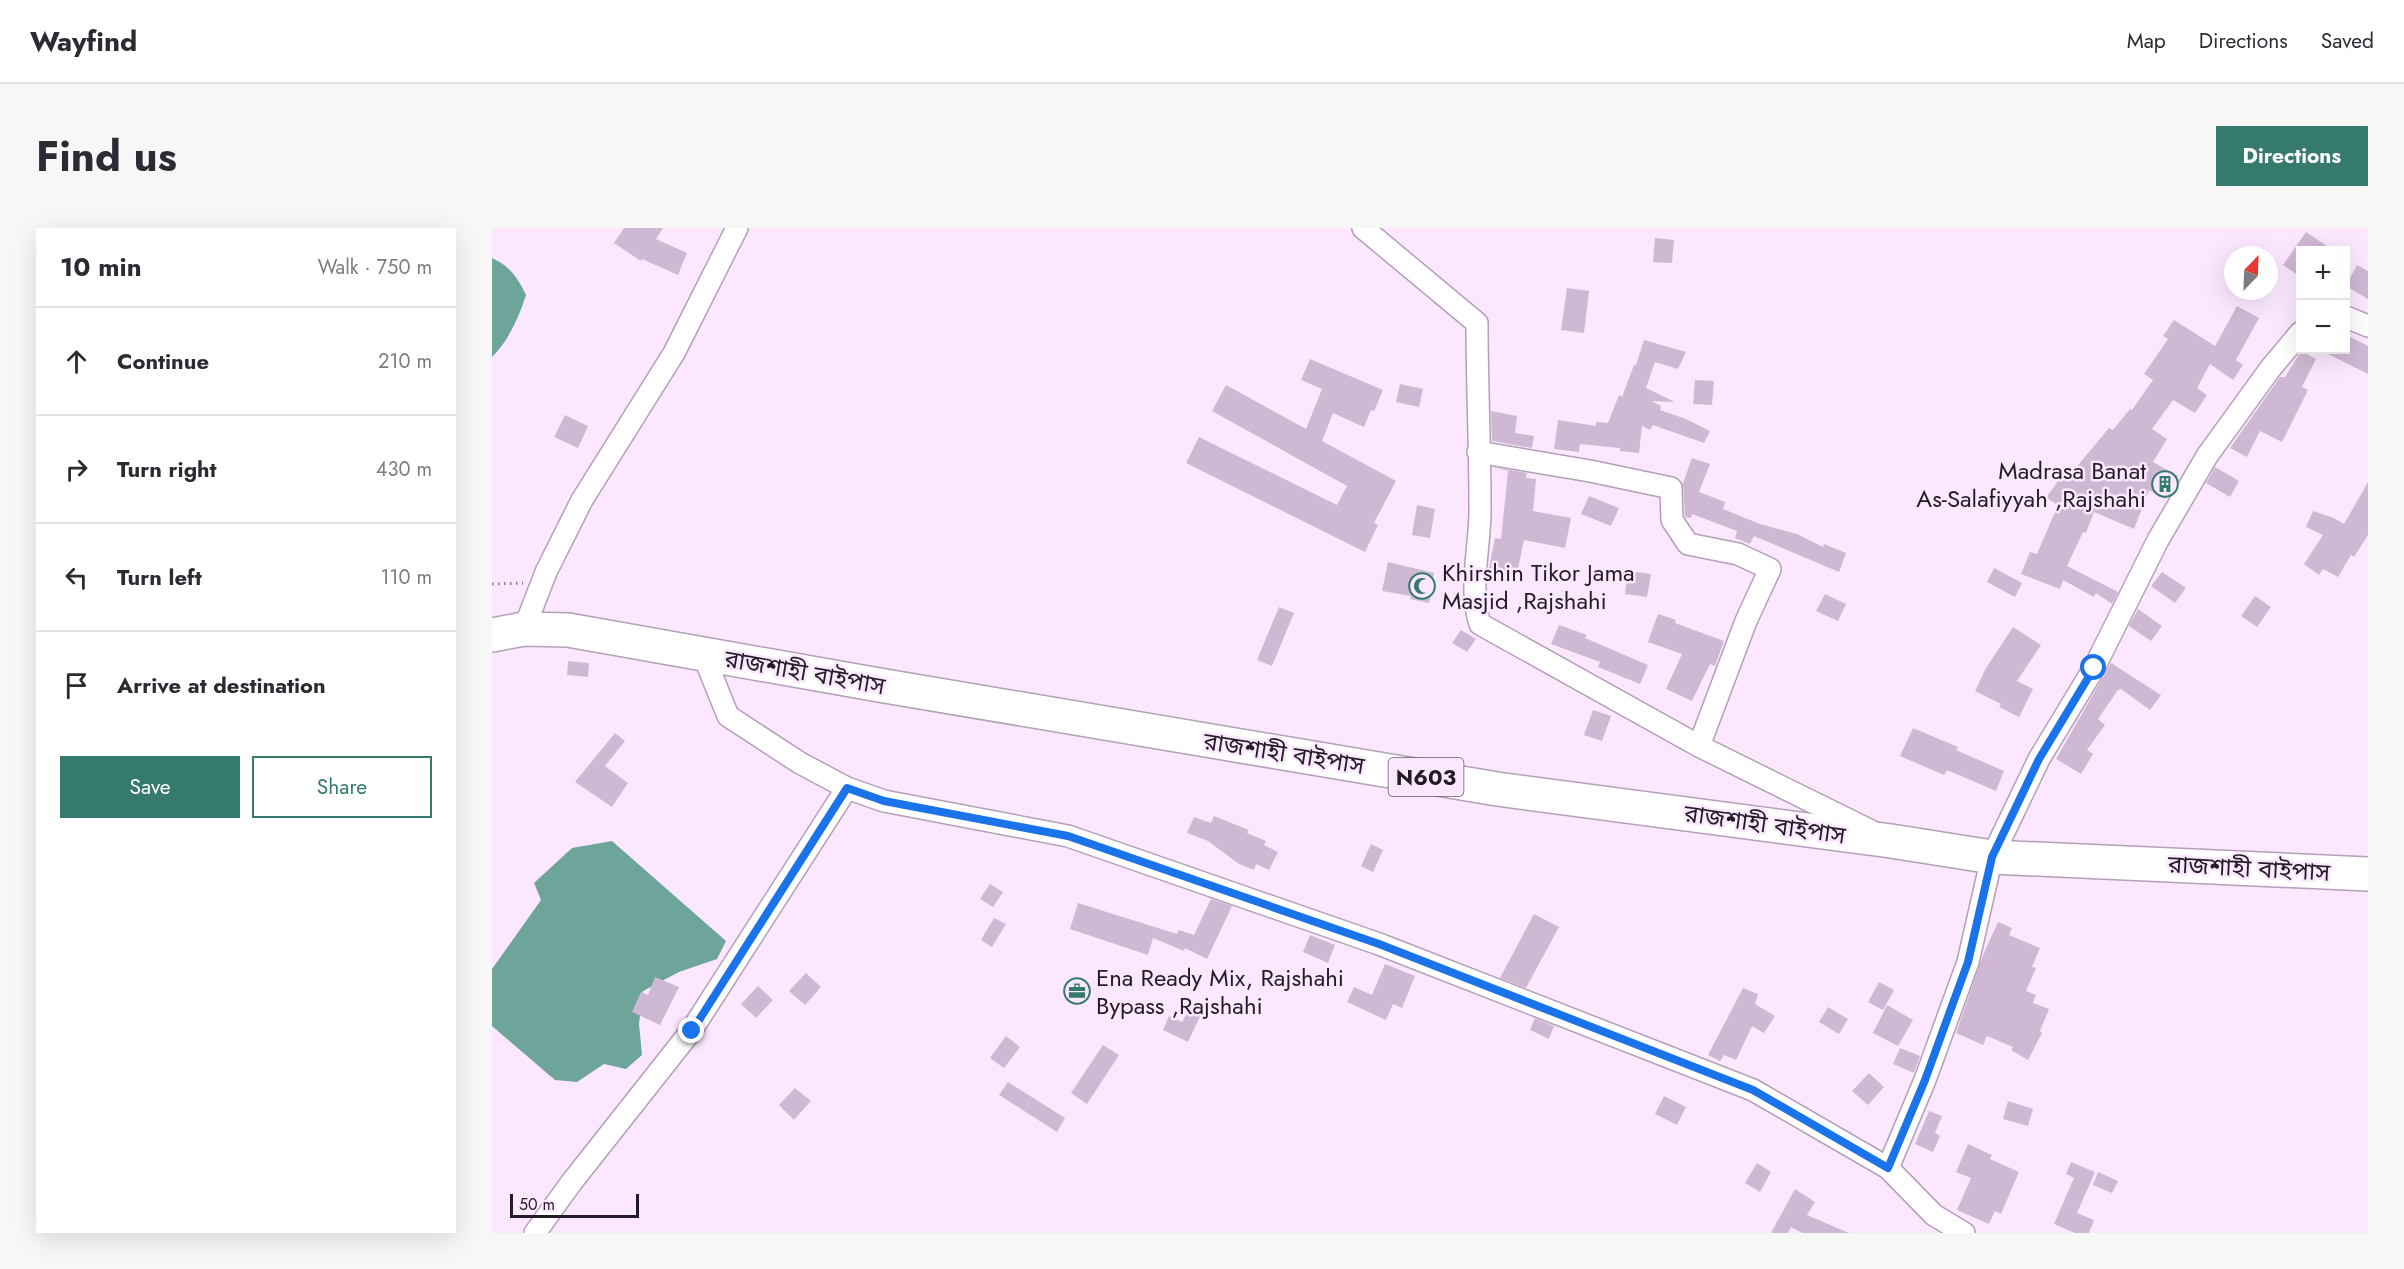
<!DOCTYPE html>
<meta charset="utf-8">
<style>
body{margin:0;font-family:Jost,"Noto Sans Bengali",sans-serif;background:#f7f7f7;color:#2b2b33}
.controls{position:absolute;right:18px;top:18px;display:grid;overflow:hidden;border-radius:0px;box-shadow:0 6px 24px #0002}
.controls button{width:54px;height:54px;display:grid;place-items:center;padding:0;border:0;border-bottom:2px solid #e1e1e2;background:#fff;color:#2b2b33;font:30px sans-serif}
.compass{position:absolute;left:1732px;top:18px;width:54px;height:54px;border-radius:50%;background:#fff;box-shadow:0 6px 24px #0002;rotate:23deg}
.scale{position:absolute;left:18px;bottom:15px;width:129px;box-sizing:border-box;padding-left:6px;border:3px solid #231b25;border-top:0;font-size:16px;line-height:21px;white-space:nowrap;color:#231b25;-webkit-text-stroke:4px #fbe8ff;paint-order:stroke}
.stop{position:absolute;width:18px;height:18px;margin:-14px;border:4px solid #1a73e8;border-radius:50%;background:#fff}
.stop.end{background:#1a73e8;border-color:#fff;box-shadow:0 2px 6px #0008}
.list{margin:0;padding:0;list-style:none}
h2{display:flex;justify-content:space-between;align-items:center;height:78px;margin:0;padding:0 24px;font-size:26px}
h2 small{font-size:20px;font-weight:400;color:#7c7c81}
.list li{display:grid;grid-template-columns:39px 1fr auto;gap:18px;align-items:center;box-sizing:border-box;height:108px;padding:0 24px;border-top:2px solid #e1e1e2}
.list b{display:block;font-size:22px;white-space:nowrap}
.list em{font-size:20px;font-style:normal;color:#7c7c81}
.actions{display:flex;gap:12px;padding:18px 24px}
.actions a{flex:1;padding:14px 0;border:2px solid #357a6d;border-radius:0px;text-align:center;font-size:21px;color:#357a6d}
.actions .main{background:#357a6d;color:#fff}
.icon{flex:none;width:33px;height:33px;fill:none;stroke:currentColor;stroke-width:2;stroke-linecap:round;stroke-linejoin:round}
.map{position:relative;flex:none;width:1876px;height:1005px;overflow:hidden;border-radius:0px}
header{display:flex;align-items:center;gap:36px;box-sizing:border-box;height:84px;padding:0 30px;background:#fff;border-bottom:2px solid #e1e1e2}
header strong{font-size:28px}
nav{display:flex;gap:33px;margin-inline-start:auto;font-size:21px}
.intro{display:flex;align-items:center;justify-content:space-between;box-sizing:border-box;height:144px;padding:0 36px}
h1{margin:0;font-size:42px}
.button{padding:15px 27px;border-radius:0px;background:#357a6d;color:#fff;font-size:21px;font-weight:700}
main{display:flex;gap:36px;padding:0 36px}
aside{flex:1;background:#fff;border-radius:0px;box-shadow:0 6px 24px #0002}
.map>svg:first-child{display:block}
.water{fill:#6da59a}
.building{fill:#cfb8d4}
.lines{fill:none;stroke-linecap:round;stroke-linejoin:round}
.street-casing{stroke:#b49eb9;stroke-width:24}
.highway-casing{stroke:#b49eb9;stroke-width:36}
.path{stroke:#8b7d8e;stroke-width:3;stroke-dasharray:1.5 4.5;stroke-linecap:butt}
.street{stroke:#fff;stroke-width:21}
.highway{stroke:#fff;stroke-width:33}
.route{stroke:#1a73e8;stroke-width:8}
.labels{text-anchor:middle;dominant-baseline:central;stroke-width:5;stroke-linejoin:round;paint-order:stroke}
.shield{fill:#fbe8ff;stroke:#645866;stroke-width:1.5}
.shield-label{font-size:22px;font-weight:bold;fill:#231b25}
.poi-label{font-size:24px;fill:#231b25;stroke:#fbe8ff;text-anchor:start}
.street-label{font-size:24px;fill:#231b25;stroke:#fbe8ff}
</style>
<header>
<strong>Wayfind</strong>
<nav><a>Map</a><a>Directions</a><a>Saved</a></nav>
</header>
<div class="intro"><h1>Find us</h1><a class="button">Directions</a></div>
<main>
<aside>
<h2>10 min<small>Walk · 750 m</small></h2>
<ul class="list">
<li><svg class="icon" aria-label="ahead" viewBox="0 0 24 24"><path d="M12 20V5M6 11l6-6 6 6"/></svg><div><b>Continue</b></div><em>210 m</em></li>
<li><svg class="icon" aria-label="right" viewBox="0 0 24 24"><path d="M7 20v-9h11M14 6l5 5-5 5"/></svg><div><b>Turn right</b></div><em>430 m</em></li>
<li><svg class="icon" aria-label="left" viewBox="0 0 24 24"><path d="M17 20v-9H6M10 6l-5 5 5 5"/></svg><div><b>Turn left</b></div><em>110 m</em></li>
<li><svg class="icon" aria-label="arrive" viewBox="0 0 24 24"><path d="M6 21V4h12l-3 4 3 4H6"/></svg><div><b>Arrive at destination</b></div></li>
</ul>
<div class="actions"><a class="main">Save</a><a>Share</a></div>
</aside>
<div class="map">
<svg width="1876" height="1005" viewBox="0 0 1876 1005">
<rect width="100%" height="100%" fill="#fbe8ff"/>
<path class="water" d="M 0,30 C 18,38 26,50 34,67 C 27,89 17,112 0,129 Z
M 120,613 L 234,713 L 225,731 L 187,744 L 151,763 L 147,796 L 150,827 L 134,841 L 112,836 L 85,854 L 63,852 L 0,798 L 0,741 L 49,672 L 42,655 L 80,620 Z"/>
<path class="building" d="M 132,0 L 171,0 L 164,11 L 195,25 L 186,47 L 150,31 L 149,33 L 122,15 Z
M 1814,4 L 1841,22 L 1809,22 L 1809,49 L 1791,37 Z
M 1163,10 L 1182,12 L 1180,35 L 1161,34 Z
M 1865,37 L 1876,43 L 1876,71 L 1854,58 Z
M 1075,60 L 1097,63 L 1092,105 L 1069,102 Z
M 1745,78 L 1767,90 L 1744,132 L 1751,137 L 1741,152 L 1718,136 L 1705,160 L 1715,167 L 1703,185 L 1681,172 L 1660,201 L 1675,211 L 1661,234 L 1686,248 L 1673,271 L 1657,262 L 1642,301 L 1602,284 L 1594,305 L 1591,304 L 1575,338 L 1626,364 L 1620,376 L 1604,365 L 1602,369 L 1571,352 L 1568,361 L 1529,346 L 1538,324 L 1545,326 L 1566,277 L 1554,270 L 1576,239 L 1582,242 L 1617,200 L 1621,202 L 1638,181 L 1640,182 L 1661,152 L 1652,146 L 1676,111 L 1671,108 L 1682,92 L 1723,118 Z
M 1854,107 L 1876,118 L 1876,146 L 1828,122 L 1854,122 Z
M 1152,112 L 1194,124 L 1186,141 L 1163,134 L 1154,160 L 1183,174 L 1160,173 L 1169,178 L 1168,182 L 1194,191 L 1218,203 L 1212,215 L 1161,197 L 1158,202 L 1150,198 L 1147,225 L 1128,223 L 1128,220 L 1088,216 L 1087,224 L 1062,221 L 1066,192 L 1104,198 L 1104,194 L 1116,195 L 1127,167 L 1130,169 L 1142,137 L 1144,137 Z
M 1809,123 L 1824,131 L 1810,159 L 1816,162 L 1790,214 L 1768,203 L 1755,229 L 1738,220 L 1788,149 L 1793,149 Z
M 818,131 L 891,162 L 882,183 L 879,182 L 872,199 L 841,185 L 830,213 L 904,253 L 882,295 L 886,297 L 873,324 L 694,235 L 707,209 L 845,277 L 855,258 L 720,183 L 734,157 L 814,201 L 830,161 L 809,152 Z
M 1203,152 L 1222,153 L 1220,177 L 1201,176 Z
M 908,156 L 931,161 L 927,179 L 904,174 Z
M 999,183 L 1025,188 L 1023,205 L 1042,208 L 1040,220 L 1000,213 Z
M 73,187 L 96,198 L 86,220 L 62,209 Z
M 1200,230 L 1218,236 L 1207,264 L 1233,274 L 1231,281 L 1268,296 L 1305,306 L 1331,319 L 1332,316 L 1354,325 L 1347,344 L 1262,308 L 1258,316 L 1243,310 L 1245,303 L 1200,286 L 1199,290 L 1193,289 L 1191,255 Z
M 1000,239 L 1035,245 L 1034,250 L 1044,251 L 1041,283 L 1079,290 L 1073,320 L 1032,312 L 1025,346 L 997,340 L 1003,310 L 1009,311 L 1016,243 Z
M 1723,239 L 1747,253 L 1738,269 L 1714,255 Z
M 1876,254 L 1876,307 L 1862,329 L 1859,327 L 1846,349 L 1831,341 L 1827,347 L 1812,336 L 1831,307 L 1814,299 L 1821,283 L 1842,290 L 1852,296 Z
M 1097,268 L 1127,280 L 1119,298 L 1089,286 Z
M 925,277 L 943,281 L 938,310 L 920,307 Z
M 896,334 L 942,345 L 937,375 L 918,371 L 919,368 L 890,363 Z
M 1502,340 L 1530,355 L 1523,369 L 1495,354 Z
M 1136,343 L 1159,346 L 1155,369 L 1133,366 Z
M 1670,344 L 1694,360 L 1683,375 L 1659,358 Z
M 1333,366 L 1354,376 L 1346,393 L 1324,383 Z
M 1763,368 L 1779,379 L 1765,399 L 1749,388 Z
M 787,379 L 802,385 L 780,438 L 765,432 Z
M 1646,381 L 1670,398 L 1659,413 L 1637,398 Z
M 1166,386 L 1184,392 L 1183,395 L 1232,413 L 1223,438 L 1218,436 L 1200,473 L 1174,461 L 1190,426 L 1156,414 Z
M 1067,397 L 1095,407 L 1093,410 L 1156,437 L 1148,456 L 1106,439 L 1108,434 L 1059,416 Z
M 1521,399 L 1549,417 L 1525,453 L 1541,461 L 1527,489 L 1507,479 L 1509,476 L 1483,463 L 1494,440 Z
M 969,402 L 984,411 L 975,424 L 960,415 Z
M 76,433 L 97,435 L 96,449 L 75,447 Z
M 1619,435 L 1669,467 L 1658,482 L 1629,461 L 1626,462 L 1606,491 L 1613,497 L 1595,522 L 1601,526 L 1589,546 L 1564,531 Z
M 1101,482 L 1119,488 L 1110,513 L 1092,507 Z
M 1421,500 L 1466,519 L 1464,522 L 1512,543 L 1504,563 L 1455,542 L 1452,547 L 1408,528 Z
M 123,505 L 133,513 L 113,538 L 136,555 L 120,579 L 83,554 Z
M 722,588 L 757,602 L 755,605 L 774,613 L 772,617 L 786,624 L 777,642 L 764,636 L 762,642 L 747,636 L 716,613 L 695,605 L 702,589 L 719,595 Z
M 879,616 L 891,622 L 881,644 L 869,638 Z
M 498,656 L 511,664 L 501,679 L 488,671 Z
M 719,671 L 740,678 L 715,731 L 693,720 L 692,723 L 661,710 L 656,727 L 578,701 L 586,675 L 685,706 L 687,702 L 702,707 Z
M 1042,686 L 1067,699 L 1034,760 L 1008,750 Z
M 502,690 L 514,696 L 500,719 L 489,712 Z
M 1506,694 L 1520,700 L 1517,707 L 1548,720 L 1540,739 L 1544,740 L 1534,763 L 1544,767 L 1541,775 L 1557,781 L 1548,803 L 1550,805 L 1536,832 L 1519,822 L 1521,819 L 1495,808 L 1491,817 L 1464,805 L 1491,727 Z
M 818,707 L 843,717 L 836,735 L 811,724 Z
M 893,736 L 923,748 L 910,780 L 901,776 L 894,792 L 855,774 L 862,759 L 880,767 Z
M 314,745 L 329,759 L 313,777 L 297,763 Z
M 163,749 L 187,759 L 168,797 L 140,784 L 149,764 L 156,767 Z
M 1387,754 L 1402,762 L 1391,782 L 1376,774 Z
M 266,758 L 281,772 L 264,790 L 249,776 Z
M 1251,760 L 1266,766 L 1263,776 L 1283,788 L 1272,805 L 1260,798 L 1244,832 L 1232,827 L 1228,833 L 1216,827 Z
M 1395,777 L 1421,792 L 1406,818 L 1381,805 Z
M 699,778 L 710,784 L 696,814 L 671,802 L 677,788 L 690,794 Z
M 1336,779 L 1356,791 L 1347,806 L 1327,794 Z
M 1043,790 L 1062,798 L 1057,811 L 1038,802 Z
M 514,808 L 528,819 L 512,840 L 498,830 Z
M 611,817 L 627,827 L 595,876 L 579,865 Z
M 1408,820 L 1428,828 L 1422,845 L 1401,836 Z
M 1377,845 L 1392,859 L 1376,877 L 1360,863 Z
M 516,854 L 573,890 L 565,904 L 507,867 Z
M 303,860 L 319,873 L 302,892 L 287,877 Z
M 1172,868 L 1194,879 L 1185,897 L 1163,886 Z
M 1516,873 L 1541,881 L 1536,898 L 1511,891 Z
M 1437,883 L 1450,888 L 1443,905 L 1448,908 L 1441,924 L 1423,916 Z
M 1476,916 L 1500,927 L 1498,931 L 1527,944 L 1509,986 L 1503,983 L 1497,996 L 1465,982 L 1479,950 L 1464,944 Z
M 1579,934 L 1603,944 L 1585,985 L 1602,992 L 1597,1005 L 1583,1005 L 1562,996 L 1582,950 L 1574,946 Z
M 1265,935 L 1279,944 L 1268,964 L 1253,955 Z
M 1606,944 L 1626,953 L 1620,965 L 1601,957 Z
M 1303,961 L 1323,974 L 1315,987 L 1357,1005 L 1310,1005 L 1299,999 L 1296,1005 L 1279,1005 Z"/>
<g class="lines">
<g class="street-casing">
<path id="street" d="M 871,0 L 985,95 C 985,156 988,217 988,278 C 989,316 976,359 988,396 L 1207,518 L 1379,603
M 1854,89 L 1876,98
M 986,224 L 1098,243 L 1179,260 L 1180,292 L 1196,316 L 1246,326 L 1278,341 L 1254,393 L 1207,518
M 32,401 L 54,344 L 90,272 L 182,125 L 245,0
M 211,426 L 236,488 L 308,535 L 355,560 L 392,573 L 576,608 L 887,716 L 1261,862 L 1396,940
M 43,1005 L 79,955 L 199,803 L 355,560
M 1472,1005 L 1442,987 L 1396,940 L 1433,852 L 1476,734 L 1500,629 L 1547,531 L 1602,440 L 1666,312 L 1715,228 L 1778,141 L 1808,105"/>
</g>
<g class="highway-casing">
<path id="highway" d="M 0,407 L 32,401 L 76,402 L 387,457 L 1005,561 L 1399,613 L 1500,629 L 1876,646"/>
</g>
<path class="path" d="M 0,356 L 31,355"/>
<use href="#street" class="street"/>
<use href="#highway" class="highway"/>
</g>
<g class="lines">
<path class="route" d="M 200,803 L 355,560 L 392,573 L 576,608 L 887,716 L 1261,862 L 1396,940 L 1433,852 L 1476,734 L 1500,629 L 1547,531 L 1602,440"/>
</g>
<defs>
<g id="building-ring" transform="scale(1.35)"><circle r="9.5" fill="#fbe8ff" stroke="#357a6d" stroke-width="1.5"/><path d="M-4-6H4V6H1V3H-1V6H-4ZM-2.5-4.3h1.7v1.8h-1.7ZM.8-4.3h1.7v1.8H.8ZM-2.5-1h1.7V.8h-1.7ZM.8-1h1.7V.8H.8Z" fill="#357a6d"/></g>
<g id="mosque-ring" transform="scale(1.35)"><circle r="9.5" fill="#fbe8ff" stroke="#357a6d" stroke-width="1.5"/><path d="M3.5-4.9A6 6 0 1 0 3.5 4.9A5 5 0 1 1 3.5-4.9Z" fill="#357a6d"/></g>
<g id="office-ring" transform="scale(1.35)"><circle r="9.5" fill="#fbe8ff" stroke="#357a6d" stroke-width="1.5"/><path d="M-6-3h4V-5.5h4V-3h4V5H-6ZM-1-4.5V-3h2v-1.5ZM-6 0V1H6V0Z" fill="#357a6d"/></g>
</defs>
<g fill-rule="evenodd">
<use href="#building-ring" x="1673" y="256"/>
<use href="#mosque-ring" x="930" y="358"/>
<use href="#office-ring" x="585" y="763"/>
</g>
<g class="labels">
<rect class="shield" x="896.5" y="530" width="75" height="38" rx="4.5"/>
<g class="shield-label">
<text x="934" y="549">N603</text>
</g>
<g class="poi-label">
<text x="1654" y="242" text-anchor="end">Madrasa Banat<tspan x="1654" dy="28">As-Salafiyyah ,Rajshahi</tspan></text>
<text x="950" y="344">Khirshin Tikor Jama<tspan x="950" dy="28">Masjid ,Rajshahi</tspan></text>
<text x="604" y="749">Ena Ready Mix, Rajshahi<tspan x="604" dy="28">Bypass ,Rajshahi</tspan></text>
</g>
<g class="street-label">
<text transform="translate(313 444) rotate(10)">রাজশাহী বাইপাস</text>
<text transform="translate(792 525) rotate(9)">রাজশাহী বাইপাস</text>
<text transform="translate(1273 596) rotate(8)">রাজশাহী বাইপাস</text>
<text transform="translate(1757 640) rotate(3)">রাজশাহী বাইপাস</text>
</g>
</g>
</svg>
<div class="controls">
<button>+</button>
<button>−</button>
</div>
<svg class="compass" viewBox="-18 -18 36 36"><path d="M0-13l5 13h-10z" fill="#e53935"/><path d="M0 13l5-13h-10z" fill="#7c7c81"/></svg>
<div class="scale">50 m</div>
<div class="stop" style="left:1602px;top:440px"></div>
<div class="stop end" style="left:200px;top:803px"></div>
</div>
</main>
